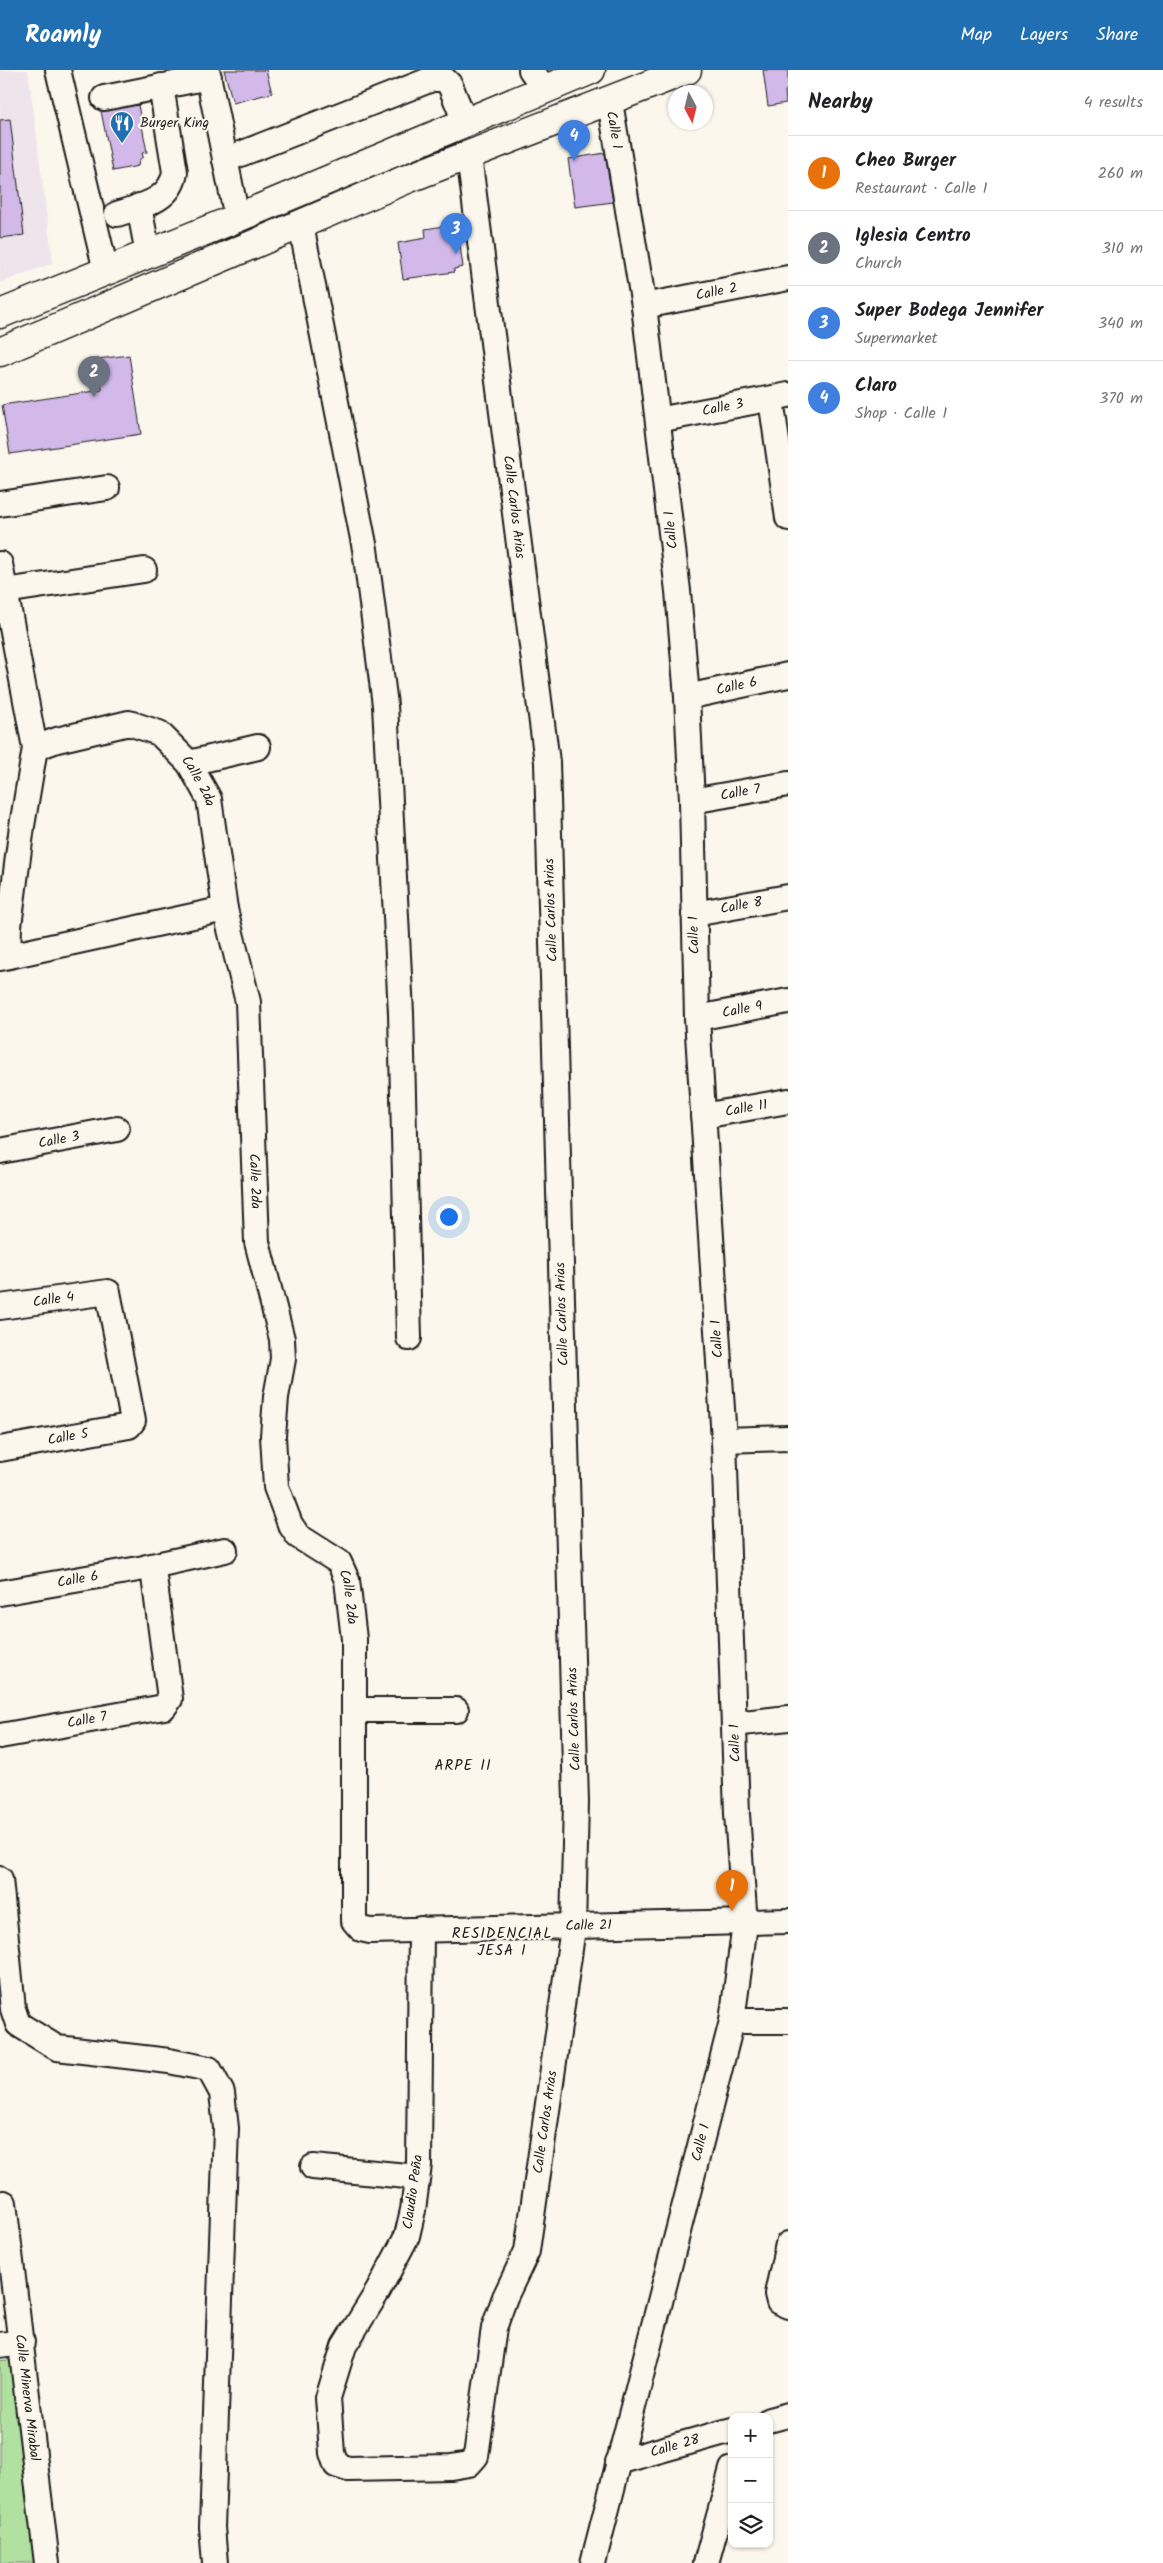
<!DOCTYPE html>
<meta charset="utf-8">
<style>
body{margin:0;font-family:Kalam,sans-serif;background:#f2f2f2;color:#202124}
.controls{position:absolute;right:15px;bottom:15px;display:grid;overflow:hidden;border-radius:10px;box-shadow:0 1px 4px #0004}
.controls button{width:45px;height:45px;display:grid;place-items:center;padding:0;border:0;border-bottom:1px solid #e0e0e0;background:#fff;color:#202124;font:25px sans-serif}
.compass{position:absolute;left:668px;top:15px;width:45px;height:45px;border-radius:50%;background:#fff;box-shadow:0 1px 4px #0004;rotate:173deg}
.you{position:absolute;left:448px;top:1146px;width:18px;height:18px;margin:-12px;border:4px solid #fff;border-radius:50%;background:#1a73e8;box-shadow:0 0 0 8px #1a73e833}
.badge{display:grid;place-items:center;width:32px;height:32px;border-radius:50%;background:#1f6fb2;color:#fff;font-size:16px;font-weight:700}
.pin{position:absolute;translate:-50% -41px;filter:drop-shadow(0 1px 2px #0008)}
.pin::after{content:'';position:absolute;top:26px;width:18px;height:15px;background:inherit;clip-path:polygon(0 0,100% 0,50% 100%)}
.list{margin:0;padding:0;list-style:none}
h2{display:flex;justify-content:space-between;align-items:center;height:65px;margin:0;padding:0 20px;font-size:21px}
h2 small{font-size:16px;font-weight:400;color:#757577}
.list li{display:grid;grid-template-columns:32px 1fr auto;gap:15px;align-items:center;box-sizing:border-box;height:75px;padding:0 20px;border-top:1px solid #e0e0e0}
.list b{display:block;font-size:19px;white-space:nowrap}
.list p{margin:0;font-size:16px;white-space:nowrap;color:#757577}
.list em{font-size:16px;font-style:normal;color:#757577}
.icon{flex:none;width:28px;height:28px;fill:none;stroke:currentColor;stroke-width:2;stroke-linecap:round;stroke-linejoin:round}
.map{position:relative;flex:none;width:788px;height:2493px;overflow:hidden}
header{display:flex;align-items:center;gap:30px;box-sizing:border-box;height:70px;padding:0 25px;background:#1f6fb2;color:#fff}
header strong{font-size:24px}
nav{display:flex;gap:28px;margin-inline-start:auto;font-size:18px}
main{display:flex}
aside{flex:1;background:#fff}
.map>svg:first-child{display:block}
.built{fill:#efe4eb}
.green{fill:#b0e1a1;stroke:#667e5e}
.building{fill:#d2b9e9;stroke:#1c1c1c}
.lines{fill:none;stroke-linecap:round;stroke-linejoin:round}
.minor-casing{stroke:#1c1c1c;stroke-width:28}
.major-casing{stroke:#1c1c1c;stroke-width:31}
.minor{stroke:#fbf7ec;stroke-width:24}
.major{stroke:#fbf7ec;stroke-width:28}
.labels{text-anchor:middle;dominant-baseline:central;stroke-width:4.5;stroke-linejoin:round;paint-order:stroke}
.poi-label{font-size:14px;fill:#1c1c1c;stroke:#fbf7ec;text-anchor:start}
.street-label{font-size:14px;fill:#1c1c1c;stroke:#fbf7ec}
.neighbourhood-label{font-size:15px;letter-spacing:1px;fill:#1c1c1c;stroke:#fbf7ec}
</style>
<header>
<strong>Roamly</strong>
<nav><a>Map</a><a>Layers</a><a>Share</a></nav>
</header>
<main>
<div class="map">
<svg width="788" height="2493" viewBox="0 0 788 2493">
<rect width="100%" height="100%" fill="#fbf7ec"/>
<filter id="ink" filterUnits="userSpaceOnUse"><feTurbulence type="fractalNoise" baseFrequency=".02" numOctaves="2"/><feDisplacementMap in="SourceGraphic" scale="10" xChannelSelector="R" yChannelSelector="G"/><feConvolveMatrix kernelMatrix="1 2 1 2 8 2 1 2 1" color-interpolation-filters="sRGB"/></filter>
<g filter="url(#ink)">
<path class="built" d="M 0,0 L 28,0 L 53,193 L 0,213 Z"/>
<path class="green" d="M 22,2288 L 41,2493 L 0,2493 L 0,2291 Z"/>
<path class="building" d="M 224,0 L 266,0 L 272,23 L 233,33 Z
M 763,0 L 788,0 L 788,20 L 785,21 L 786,33 L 768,36 Z
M 138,35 L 147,82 L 142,83 L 143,87 L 139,90 L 138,96 L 113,101 L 101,41 Z
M 10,49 L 24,165 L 0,168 L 0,50 Z
M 605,83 L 613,132 L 575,137 L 568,89 Z
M 457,154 L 463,197 L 454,199 L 454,202 L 403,209 L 398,173 L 426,168 L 425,159 Z
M 129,285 L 141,364 L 10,384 L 2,335 L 102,320 L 97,289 Z"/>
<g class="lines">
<g class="minor-casing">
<g id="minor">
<path d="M 58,0 L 106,201"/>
<path d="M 207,0 L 237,148"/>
<path d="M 531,0 L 545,19"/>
<path d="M 104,28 L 209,7"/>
<path d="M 225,90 L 432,9 L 444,9 L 450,15 L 465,52"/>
<path d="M 139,136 L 148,184"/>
<path d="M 117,144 C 141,136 171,131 175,102 L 161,16"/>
<path d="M 301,155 L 365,479 L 385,635 L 401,943 L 409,1268"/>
<path id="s1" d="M 644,236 L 788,208"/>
<path d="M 771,329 L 788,448"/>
<path id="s2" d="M 658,350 L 788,325"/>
<path d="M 0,434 L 107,418"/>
<path d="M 0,494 L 35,678 L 22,756 L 9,856 L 8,886"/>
<path d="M 5,521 L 144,500"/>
<path id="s3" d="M 687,627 L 788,605"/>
<path id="s4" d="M 35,678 L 57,670 L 129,653 L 159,663 L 189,693 L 209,729 L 225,839 L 248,932 L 257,1172 L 282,1269 L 283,1289 L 276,1327 L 273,1366 L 276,1417 L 290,1454 L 298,1466 L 339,1492 L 347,1510 L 354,1569 L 354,1851 L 361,1859 L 370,1861 L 788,1851"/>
<path d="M 189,693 L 258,677"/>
<path id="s5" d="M 692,731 L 788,714"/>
<path id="s6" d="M 694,844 L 788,827"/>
<path d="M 0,888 L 225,839"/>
<path id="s7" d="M 697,948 L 788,931"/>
<path id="s8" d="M 703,1046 L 788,1031"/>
<path id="s9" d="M 0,1081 L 117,1059"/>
<path id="s10" d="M 0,1237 L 108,1222 L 133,1351 L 129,1356 L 0,1379"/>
<path d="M 724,1370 L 788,1368"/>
<path d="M 147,1497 L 225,1480"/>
<path id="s11" d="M 0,1523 L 150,1497 L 153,1499 L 170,1629 L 164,1637 L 0,1666"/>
<path d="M 354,1640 L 456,1640"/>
<path d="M 734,1654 L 788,1648"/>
<path d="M 0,1809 L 13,1939 L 18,1954 L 57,1978 L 169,1991 L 209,1999 L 222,2023 L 226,2058 L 212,2457 L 215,2493"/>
<path id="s12" d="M 421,1859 L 419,2095 L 413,2140 L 407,2166 L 378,2221 L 344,2276 L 328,2328 L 332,2383 L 336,2395 L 348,2399 L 451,2397 L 469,2394 L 476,2386 L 494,2258 L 505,2227 L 527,2181 L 573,1858 L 576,1732 L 547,692 L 469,86"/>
<path d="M 732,1951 L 788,1951"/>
<path d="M 313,2097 L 417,2107"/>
<path id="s13" d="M 4,2133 L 47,2493"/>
<path d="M 788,2174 L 777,2224 L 779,2232 L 788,2236"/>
<path d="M 0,2275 L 22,2272"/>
<path d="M 769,2350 L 788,2345"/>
<path id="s14" d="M 618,2392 L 732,2360"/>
<path id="s15" d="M 593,2493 L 732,1951 L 745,1854 L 737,1744 L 724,1370 L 697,948 L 692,731 L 687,627 L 678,521 L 644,236 L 610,32"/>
<path d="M 706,2493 L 732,2399"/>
</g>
</g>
<g class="major-casing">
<path id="major" d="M 0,244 L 237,148 L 591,0
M 0,282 L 407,109 L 687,0"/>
</g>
<use href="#minor" class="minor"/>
<use href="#major" class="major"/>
</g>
</g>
<defs>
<g id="restaurant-pin" transform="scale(1.25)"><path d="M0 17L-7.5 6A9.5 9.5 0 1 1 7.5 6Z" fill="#1f6fb2" stroke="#fbf7ec"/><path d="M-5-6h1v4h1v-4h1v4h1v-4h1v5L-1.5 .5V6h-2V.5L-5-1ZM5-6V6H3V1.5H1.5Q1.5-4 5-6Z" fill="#fff"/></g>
</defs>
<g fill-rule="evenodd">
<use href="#restaurant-pin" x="122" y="53"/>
</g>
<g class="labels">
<g class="poi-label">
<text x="140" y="53">Burger King</text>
</g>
<g class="street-label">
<text transform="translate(614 60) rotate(80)">Calle 1</text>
<text stroke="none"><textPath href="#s1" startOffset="74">Calle 2</textPath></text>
<text stroke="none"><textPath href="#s2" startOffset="66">Calle 3</textPath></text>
<text transform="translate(514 437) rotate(83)">Calle Carlos Arias</text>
<text transform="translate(671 460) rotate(-96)">Calle 1</text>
<text stroke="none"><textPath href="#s3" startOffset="51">Calle 6</textPath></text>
<text stroke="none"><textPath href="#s4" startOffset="192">Calle 2da</textPath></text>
<text stroke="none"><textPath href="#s5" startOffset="49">Calle 7</textPath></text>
<text stroke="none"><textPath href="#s6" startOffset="48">Calle 8</textPath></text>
<text transform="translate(551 840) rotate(-92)">Calle Carlos Arias</text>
<text transform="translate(694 865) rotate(-92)">Calle 1</text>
<text stroke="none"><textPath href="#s7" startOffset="46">Calle 9</textPath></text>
<text stroke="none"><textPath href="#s8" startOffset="44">Calle 11</textPath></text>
<text stroke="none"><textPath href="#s9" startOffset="60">Calle 3</textPath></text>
<text stroke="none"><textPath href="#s4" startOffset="599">Calle 2da</textPath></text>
<text stroke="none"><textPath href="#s10" startOffset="54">Calle 4</textPath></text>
<text transform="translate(562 1244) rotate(-92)">Calle Carlos Arias</text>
<text transform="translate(717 1269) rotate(-94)">Calle 1</text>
<text transform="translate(68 1367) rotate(-10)">Calle 5</text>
<text stroke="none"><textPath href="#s11" startOffset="79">Calle 6</textPath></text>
<text stroke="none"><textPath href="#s4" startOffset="1048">Calle 2da</textPath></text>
<text transform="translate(574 1649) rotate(-92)">Calle Carlos Arias</text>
<text transform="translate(87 1650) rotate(-10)">Calle 7</text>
<text transform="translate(735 1673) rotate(-92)">Calle 1</text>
<text stroke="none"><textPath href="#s4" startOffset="1611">Calle 21</textPath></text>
<text stroke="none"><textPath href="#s12" startOffset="1045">Calle Carlos Arias</textPath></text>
<text stroke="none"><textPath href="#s15" startOffset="434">Calle 1</textPath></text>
<text transform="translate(413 2122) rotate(-82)">Claudio Peña</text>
<text stroke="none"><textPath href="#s13" startOffset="196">Calle Minerva Mirabal</textPath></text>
<text stroke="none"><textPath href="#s14" startOffset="59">Calle 28</textPath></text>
</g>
<g class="neighbourhood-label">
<text x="463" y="1696">ARPE II</text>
<text x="502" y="1864">RESIDENCIAL<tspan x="502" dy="17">JESA I</tspan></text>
</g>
</g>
</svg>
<div class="controls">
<button>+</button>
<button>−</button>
<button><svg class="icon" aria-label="layers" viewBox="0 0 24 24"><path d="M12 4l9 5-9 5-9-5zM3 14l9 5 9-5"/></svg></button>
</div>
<svg class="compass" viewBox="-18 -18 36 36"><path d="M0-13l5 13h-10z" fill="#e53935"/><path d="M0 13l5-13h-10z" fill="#757577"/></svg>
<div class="you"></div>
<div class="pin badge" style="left:732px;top:1841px;background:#e8710a">1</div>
<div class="pin badge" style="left:94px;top:327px;background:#6b7280">2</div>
<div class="pin badge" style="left:456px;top:184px;background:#3f7fe0">3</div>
<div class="pin badge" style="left:574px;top:91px;background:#3f7fe0">4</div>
</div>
<aside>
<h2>Nearby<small>4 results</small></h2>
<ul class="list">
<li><span class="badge" style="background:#e8710a">1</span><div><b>Cheo Burger</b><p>Restaurant · Calle 1</p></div><em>260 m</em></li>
<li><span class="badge" style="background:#6b7280">2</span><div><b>Iglesia Centro</b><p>Church</p></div><em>310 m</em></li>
<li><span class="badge" style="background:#3f7fe0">3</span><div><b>Super Bodega Jennifer</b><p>Supermarket</p></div><em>340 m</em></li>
<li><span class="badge" style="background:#3f7fe0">4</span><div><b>Claro</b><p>Shop · Calle 1</p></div><em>370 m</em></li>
</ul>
</aside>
</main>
